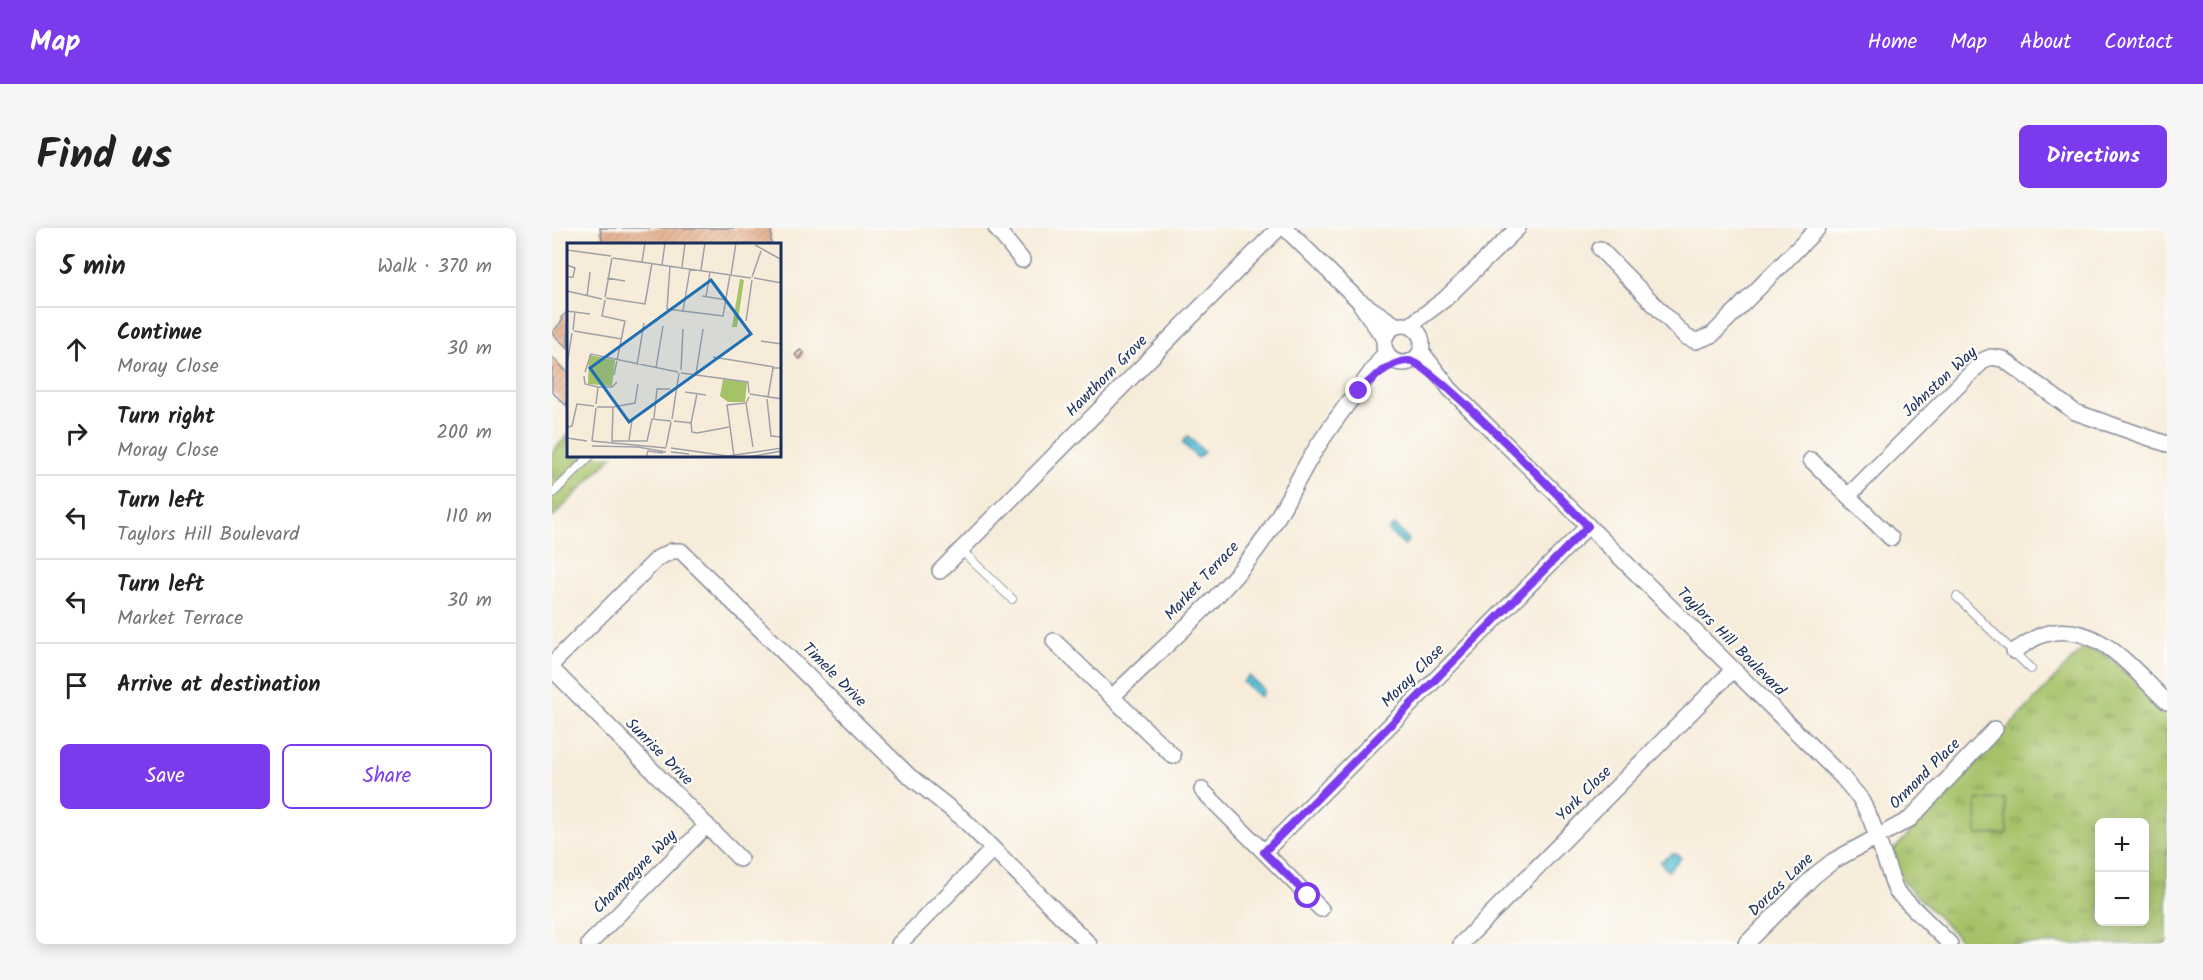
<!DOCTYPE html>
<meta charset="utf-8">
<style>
body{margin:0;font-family:Kalam,sans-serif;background:#f6f6f6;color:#222}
.controls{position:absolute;right:18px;bottom:18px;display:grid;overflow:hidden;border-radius:9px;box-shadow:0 3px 15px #0003}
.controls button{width:54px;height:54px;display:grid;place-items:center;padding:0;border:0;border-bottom:2px solid #e0e0e0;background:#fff;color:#222;font:30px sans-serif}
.stop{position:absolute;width:18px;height:18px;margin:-14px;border:4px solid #7c3aed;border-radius:50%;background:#fff}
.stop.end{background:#7c3aed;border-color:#fff;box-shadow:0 2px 6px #0008}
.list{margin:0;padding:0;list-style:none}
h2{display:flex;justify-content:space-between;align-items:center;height:78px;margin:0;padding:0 24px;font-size:26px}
h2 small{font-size:20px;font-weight:400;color:#767676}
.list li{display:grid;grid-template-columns:39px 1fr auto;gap:18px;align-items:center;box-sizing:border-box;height:84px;padding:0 24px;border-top:2px solid #e0e0e0}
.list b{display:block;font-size:22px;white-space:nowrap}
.list p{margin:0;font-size:20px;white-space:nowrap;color:#767676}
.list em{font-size:20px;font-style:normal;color:#767676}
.actions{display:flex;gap:12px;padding:18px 24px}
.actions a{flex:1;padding:14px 0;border:2px solid #7c3aed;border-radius:9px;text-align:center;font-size:21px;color:#7c3aed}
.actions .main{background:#7c3aed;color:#fff}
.icon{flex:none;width:33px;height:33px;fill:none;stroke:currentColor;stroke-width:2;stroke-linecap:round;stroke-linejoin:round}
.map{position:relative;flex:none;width:1615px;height:716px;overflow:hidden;border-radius:9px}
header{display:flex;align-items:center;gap:36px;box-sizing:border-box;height:84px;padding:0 30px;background:#7c3aed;color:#fff}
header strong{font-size:28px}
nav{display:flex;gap:33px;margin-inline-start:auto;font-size:21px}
.intro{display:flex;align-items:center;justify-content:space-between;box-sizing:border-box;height:144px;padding:0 36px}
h1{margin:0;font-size:42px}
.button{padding:15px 27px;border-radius:9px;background:#7c3aed;color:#fff;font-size:21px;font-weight:700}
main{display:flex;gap:36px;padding:0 36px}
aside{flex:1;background:#fff;border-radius:9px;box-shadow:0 3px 15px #0003}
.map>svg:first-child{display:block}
.park{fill:url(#park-tufts);stroke:#607864;stroke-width:1.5;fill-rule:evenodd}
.pitch{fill:#a6c269;stroke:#607864;stroke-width:1.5}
.water{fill:url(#water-ripples);stroke:#3a789a;stroke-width:1.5}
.building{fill:url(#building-hatch)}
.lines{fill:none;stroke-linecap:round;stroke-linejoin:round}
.service-casing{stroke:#898e9c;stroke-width:10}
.minor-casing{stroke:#898e9c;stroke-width:18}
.service{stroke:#fff;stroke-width:8}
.minor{stroke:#fff;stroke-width:15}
.route{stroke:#7c3aed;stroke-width:8}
.labels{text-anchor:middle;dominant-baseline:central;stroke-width:4.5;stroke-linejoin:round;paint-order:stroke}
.street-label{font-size:16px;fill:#1b2f5e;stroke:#fdfcf7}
.inset-road{fill:none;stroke:#9fa0a8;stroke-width:1.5}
.view{fill:#1f6fb2;fill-opacity:0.15;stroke:#1f6fb2;stroke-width:3}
.inset-edge{fill:none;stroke:#1b2f5e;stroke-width:3}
</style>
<header>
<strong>Map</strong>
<nav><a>Home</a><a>Map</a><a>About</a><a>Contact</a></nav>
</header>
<div class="intro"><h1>Find us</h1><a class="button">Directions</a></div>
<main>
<aside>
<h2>5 min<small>Walk · 370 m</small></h2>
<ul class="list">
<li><svg class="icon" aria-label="ahead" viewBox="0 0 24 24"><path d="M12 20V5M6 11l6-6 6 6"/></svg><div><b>Continue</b><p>Moray Close</p></div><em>30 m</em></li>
<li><svg class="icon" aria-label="right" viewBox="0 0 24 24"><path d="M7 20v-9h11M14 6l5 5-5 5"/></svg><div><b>Turn right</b><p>Moray Close</p></div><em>200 m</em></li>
<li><svg class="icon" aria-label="left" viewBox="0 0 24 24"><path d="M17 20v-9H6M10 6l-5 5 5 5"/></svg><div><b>Turn left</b><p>Taylors Hill Boulevard</p></div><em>110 m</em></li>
<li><svg class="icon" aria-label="left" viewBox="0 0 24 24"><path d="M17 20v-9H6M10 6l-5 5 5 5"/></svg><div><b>Turn left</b><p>Market Terrace</p></div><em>30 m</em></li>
<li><svg class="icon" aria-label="arrive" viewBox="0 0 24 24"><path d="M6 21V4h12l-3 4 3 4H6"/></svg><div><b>Arrive at destination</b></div></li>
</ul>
<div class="actions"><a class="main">Save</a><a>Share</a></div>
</aside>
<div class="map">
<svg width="1615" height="716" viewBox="0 0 1615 716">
<defs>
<pattern id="park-tufts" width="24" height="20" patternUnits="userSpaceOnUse" patternTransform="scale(1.5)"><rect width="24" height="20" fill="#a6c269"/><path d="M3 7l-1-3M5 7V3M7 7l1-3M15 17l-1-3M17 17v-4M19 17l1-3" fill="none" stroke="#869e5a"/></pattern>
<pattern id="water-ripples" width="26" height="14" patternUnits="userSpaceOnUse" patternTransform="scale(1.5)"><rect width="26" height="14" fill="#59c2d5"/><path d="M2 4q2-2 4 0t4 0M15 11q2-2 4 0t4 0" fill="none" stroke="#499eb0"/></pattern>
<pattern id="building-hatch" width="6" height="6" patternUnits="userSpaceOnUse" patternTransform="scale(1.5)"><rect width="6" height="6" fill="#e3a781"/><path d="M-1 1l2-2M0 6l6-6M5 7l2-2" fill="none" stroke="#b7886d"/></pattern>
</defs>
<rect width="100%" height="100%" fill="#fdfcf7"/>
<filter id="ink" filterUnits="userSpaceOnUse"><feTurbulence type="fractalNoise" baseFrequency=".0167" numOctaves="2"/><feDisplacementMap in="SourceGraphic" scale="12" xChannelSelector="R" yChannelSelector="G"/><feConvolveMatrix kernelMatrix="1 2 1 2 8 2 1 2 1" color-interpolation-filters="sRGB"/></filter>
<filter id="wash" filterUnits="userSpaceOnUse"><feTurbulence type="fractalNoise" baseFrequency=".008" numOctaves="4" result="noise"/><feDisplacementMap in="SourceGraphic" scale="24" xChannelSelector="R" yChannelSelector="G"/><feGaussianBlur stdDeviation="1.35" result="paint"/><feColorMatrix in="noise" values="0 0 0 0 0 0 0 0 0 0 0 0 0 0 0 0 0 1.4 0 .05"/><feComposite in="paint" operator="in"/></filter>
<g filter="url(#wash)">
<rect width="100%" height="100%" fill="#f7ecda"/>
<path class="park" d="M 16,207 L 16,228 L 61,228 L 0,290 L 0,224 Z
M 1531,420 L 1554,426 L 1615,483 L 1615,716 L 1413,716 L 1352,655 L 1338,626 ZM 1548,594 L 1592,594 L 1592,694 L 1548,694 Z"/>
<path class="pitch" d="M 1453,571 L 1455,606 L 1425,607 L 1424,572 Z"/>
<path class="water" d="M 636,208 L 652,224 L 646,230 L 630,215 Z
M 842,297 L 857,312 L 852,317 L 836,303 Z
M 697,448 L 712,462 L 708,469 L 691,454 Z
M 1120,626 L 1125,626 L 1129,630 L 1116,643 L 1108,634 Z"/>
<g id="blocks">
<path class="building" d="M 48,0 L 219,0 L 219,14 L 218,16 L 51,16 Z
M 15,84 L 16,86 L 16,120 L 0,105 L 11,92 L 9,90 Z
M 248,122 L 252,125 L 248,131 L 243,127 Z
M 0,129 L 16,145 L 15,178 L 0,164 Z"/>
</g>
</g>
<g filter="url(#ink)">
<use href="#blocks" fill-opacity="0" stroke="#898e9c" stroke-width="1.5"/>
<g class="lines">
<g class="service-casing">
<path id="service" d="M 0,266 L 38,228
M 409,322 L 460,371
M 1405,369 L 1479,441"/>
</g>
<g class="minor-casing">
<path id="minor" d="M 444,0 L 470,32
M 733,0 L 806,72 L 845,98
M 1048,21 L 1134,109 L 1144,113 L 1160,107 L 1266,0
M 809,77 L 833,112
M832 116a19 19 0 1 1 38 0a19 19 0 1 1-38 0Z
M 857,98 L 893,71 L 966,0
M 869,123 L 898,161 L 1290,549 L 1308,570 L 1319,592 L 1344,663 L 1398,716
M 1259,232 L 1339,310
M 1296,268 L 1432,132 L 1439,129 L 1451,131 L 1523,184 L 1615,216
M 388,343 L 727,0
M 502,413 L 621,528
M 1462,423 C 1471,418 1481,410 1490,407 C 1543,389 1581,442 1615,474
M 0,436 L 106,330 L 120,323 L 129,323 L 356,547 L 410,590 L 537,716
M 0,441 L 188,631
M 560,469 C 603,427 651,386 690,340 C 719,307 736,269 757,232 C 780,193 809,160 834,123
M 650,562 L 769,681
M 712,624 L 1036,298
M 37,716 L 155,597
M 347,716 L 441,621
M 909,716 L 1181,442
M 1194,716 L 1262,648 L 1281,633 L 1358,591 L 1443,501"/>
</g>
<use href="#service" class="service"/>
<use href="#minor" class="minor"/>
</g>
</g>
<g class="lines" filter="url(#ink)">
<path class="route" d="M 756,668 L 712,624 L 1036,298 C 1011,273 880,135 857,133 C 840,132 819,151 807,163"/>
</g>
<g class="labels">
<g class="street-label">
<text transform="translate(555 148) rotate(-45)">Hawthorn Grove</text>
<text transform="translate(1388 154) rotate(-43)">Johnston Way</text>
<text transform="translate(650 353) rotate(-47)">Market Terrace</text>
<text transform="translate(1179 414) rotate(45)">Taylors Hill Boulevard</text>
<text transform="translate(282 447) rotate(45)">Timele Drive</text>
<text transform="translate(861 448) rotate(-45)">Moray Close</text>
<text transform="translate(107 524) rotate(45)">Sunrise Drive</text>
<text transform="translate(1373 546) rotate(-45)">Ormond Place</text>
<text transform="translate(1032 566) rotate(-45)">York Close</text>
<text transform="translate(83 644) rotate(-45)">Champagne Way</text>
<text transform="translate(1229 657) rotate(-44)">Dorcas Lane</text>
</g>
</g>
<g transform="translate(15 15)">
<rect width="214" height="214" fill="#f7ecda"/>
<path d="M 173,36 L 177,37 L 170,84 L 165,84 ZM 22,112 L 48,117 L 45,143 L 21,141 ZM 156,136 L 180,139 L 178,159 L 161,159 L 153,153 Z" fill="#a6c269"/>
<path class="inset-road" d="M 188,2 L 215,17M 0,7 L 44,13M 46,15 L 184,35M 75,19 L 78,0M 0,22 L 8,25 L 6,34 L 0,34M 95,22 L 98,0M 103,23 L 100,66 L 156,73 L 163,32M 115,24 L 118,0M 134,27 L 138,0M 164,32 L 169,0M 185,34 L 194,8M 40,35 L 58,38M 187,35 L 215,40M 0,48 L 35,56M 20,53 L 23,29M 135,53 L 160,57M 38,54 L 45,15M 139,54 L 143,29M 39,55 L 78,61 L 85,20M 38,57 L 35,73 L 58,78 L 47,132M 0,68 L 23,71M 116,68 L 123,26M 179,78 L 185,37M 6,87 L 8,69M 7,88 L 55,96M 194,98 L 215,101M 146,114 L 207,124M 0,122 L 5,90M 70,122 L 77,80M 89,125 L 96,83M 114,127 L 116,86M 18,129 L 24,111 L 111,129M 114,130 L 181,139 L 182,150M 129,131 L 136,86M 17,133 L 18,141 L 31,144 L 29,161M 31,144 L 45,144 L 50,139M 118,149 L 139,152M 183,151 L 215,156M 201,154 L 206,125 L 215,125M 200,156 L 204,193 L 215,194M 179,160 L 186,204M 30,164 L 46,164 L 45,198 L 80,198 L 85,176 L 104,178M 46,164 L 68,160 L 71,141M 87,175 L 90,146 L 103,146M 105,176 L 112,130M 107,178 L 124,180 L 125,189 L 130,190 L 162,184M 124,180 L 130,151M 0,184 L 5,183 L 10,161 L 27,163M 0,195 L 20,198M 62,197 L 65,177M 25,198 L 99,205M 25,198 L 29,165M 25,203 L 71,204 L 99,209M 99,204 L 104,179M 104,205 L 161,213 L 215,205M 104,209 L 122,211M 167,213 L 160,162 L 179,160 L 182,154M 79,214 L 81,208 L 96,210M 181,214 L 215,208"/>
<path class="view" d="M 144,37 L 184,91 L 62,179 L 23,125 Z"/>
<rect width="214" height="214" class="inset-edge"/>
</g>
</svg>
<div class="controls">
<button>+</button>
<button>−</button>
</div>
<div class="stop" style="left:756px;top:668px"></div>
<div class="stop end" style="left:807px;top:163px"></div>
</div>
</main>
